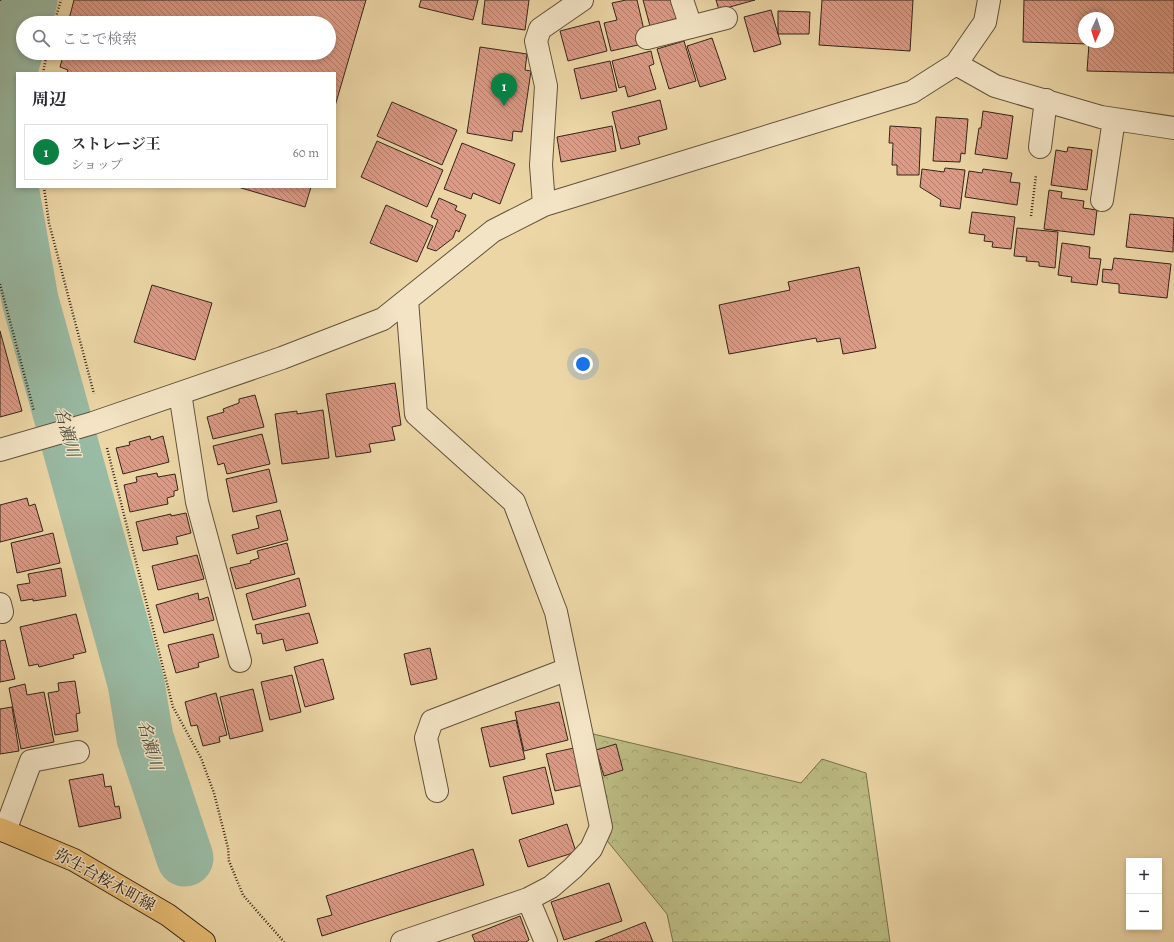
<!DOCTYPE html>
<html lang="ja">
<meta charset="utf-8">
<style>
body{margin:0;font-family:Alegreya,"Noto Serif JP",serif;background:#f7f7f7;color:#2b2b33}
.controls{position:absolute;right:12px;bottom:12px;display:grid;overflow:hidden;border-radius:0px;box-shadow:0 2px 6px #0003}
.controls button{width:36px;height:36px;display:grid;place-items:center;padding:0;border:0;border-bottom:1px solid #e1e1e2;background:#fff;color:#2b2b33;font:20px sans-serif}
.compass{position:absolute;left:1078px;top:12px;width:36px;height:36px;border-radius:50%;background:#fff;box-shadow:0 2px 6px #0003;rotate:184deg}
.you{position:absolute;left:583px;top:364px;width:14px;height:14px;margin:-10px;border:3px solid #fff;border-radius:50%;background:#1a73e8;box-shadow:0 0 0 6px #1a73e833}
.badge{display:grid;place-items:center;width:26px;height:26px;border-radius:50%;background:#0b8043;color:#fff;font-size:13px;font-weight:700}
.pin{position:absolute;translate:-50% -33px;filter:drop-shadow(0 1px 2px #0008)}
.pin::after{content:'';position:absolute;top:21px;width:14px;height:12px;background:inherit;clip-path:polygon(0 0,100% 0,50% 100%)}
.list{margin:0;padding:0;list-style:none}
h2{display:flex;justify-content:space-between;align-items:center;height:52px;margin:0;padding:0 16px;font-size:17px}
h2 small{font-size:13px;font-weight:400;color:#7c7c81}
.list li{display:grid;grid-template-columns:26px 1fr auto;gap:12px;align-items:center;box-sizing:border-box;height:56px;margin:0 8px 8px;padding:0 8px;border:1px solid #e1e1e2;border-radius:0px}
.list b{display:block;font-size:15px;white-space:nowrap}
.list p{margin:0;font-size:13px;white-space:nowrap;color:#7c7c81}
.list em{font-size:13px;font-style:normal;color:#7c7c81}
.icon{flex:none;width:22px;height:22px;fill:none;stroke:currentColor;stroke-width:2;stroke-linecap:round;stroke-linejoin:round}
.map{position:relative;flex:none;width:1174px;height:942px;overflow:hidden}
.search{position:absolute;background:#fff;box-shadow:0 2px 6px #0003;left:16px;top:16px;width:320px;height:44px;display:flex;align-items:center;gap:10px;box-sizing:border-box;padding:0 14px;border-radius:22px;color:#7c7c81;font-size:15px}
.panel{position:absolute;background:#fff;box-shadow:0 2px 6px #0003;left:16px;top:72px;width:320px;height:116px;border-radius:0px}
.map>svg:first-child{display:block}
.forest{fill:url(#forest-crowns);stroke:#78714e}
.lines{fill:none;stroke-linecap:round;stroke-linejoin:round}
.river{stroke:#99baa3;stroke-width:57}
.building{fill:url(#building-back-hatch);stroke:#342619;fill-rule:evenodd}
.minor-casing{stroke:#62523c;stroke-width:24}
.major-casing{stroke:#342619;stroke-width:24}
.path{stroke:#342619;stroke-width:2.5;stroke-dasharray:1 2;stroke-linecap:butt}
.minor{stroke:#f3e4c5;stroke-width:22}
.major{stroke:#e6bb73;stroke-width:22}
.labels{text-anchor:middle;dominant-baseline:central;stroke-width:3;stroke-linejoin:round;paint-order:stroke}
.street-label{font-size:16px;fill:#342619;stroke:#f3e4c5}
.water-label{font-size:17px;font-style:italic;fill:#4d4b3c;stroke:#f3e4c5}
</style>
<div class="map">
<svg width="1174" height="942" viewBox="0 0 1174 942">
<defs>
<pattern id="forest-crowns" width="20" height="18" patternUnits="userSpaceOnUse"><rect width="20" height="18" fill="#bcbc83"/><path d="M2 6a3 3 0 1 1 6 0M12 15a3 3 0 1 1 6 0" fill="none" stroke="#a2a171"/></pattern>
<pattern id="building-back-hatch" width="6" height="6" patternUnits="userSpaceOnUse"><rect width="6" height="6" fill="#dd9a85"/><path d="M-1 5l2 2M0 0l6 6M5-1l2 2" fill="none" stroke="#b47d6c"/></pattern>
</defs>
<rect width="100%" height="100%" fill="#ecd6a6"/>
<filter id="stains"><feTurbulence type="fractalNoise" baseFrequency=".005" numOctaves="4"/><feColorMatrix values="0 0 0 0 .2 0 0 0 0 .09 0 0 0 0 .02 0 0 0 .5 -.17"/></filter>
<radialGradient id="worn" r=".72"><stop offset=".6" stop-color="#630" stop-opacity="0"/><stop offset="1" stop-color="#630" stop-opacity=".3"/></radialGradient>
<path class="forest" d="M 589,733 L 801,783 L 822,759 L 866,773 L 890,942 L 673,942 L 667,914 L 604,837 Z"/>
<g class="lines">
<path class="river" d="M 29,0 L 8,74 L 2,142 L 30,300 L 136,683 L 145,738 L 185,858"/>
</g>
<path class="building" d="M 74,0 L 366,0 L 335,106 L 335,73 L 67,73 L 68,70 L 60,67 L 64,53 L 329,53 L 329,23 L 68,23 Z
M 421,0 L 478,0 L 473,20 L 419,7 Z
M 485,0 L 529,0 L 525,30 L 482,24 Z
M 626,0 L 637,0 L 647,43 L 611,51 L 604,23 L 617,20 L 612,3 Z
M 643,0 L 678,0 L 682,17 L 650,26 Z
M 716,0 L 755,0 L 719,10 Z
M 822,0 L 913,0 L 910,51 L 819,45 Z
M 1024,0 L 1174,0 L 1174,73 L 1087,71 L 1089,44 L 1023,42 ZM 1084,18 L 1108,18 L 1108,42 L 1084,42 Z
M 771,10 L 781,44 L 754,52 L 744,17 Z
M 778,11 L 810,12 L 809,34 L 778,34 Z
M 599,21 L 607,51 L 568,61 L 560,31 Z
M 712,38 L 726,79 L 700,87 L 687,46 Z
M 684,41 L 696,81 L 669,89 L 657,49 Z
M 480,47 L 527,54 L 525,70 L 531,71 L 522,132 L 513,131 L 512,141 L 467,133 Z
M 651,51 L 654,64 L 649,66 L 656,89 L 628,97 L 625,86 L 619,88 L 612,61 Z
M 610,61 L 617,91 L 581,99 L 574,69 Z
M 660,100 L 667,129 L 638,137 L 640,144 L 621,149 L 612,112 Z
M 392,102 L 457,130 L 442,165 L 377,136 Z
M 983,111 L 1013,116 L 1007,159 L 975,154 L 979,128 L 981,128 Z
M 936,117 L 968,119 L 965,154 L 961,153 L 960,162 L 933,161 Z
M 612,126 L 616,151 L 561,162 L 557,137 Z
M 890,126 L 921,128 L 919,175 L 897,175 L 897,165 L 892,165 L 893,143 L 889,143 Z
M 377,141 L 443,170 L 427,207 L 361,177 Z
M 462,143 L 515,164 L 500,204 L 473,193 L 471,199 L 444,189 Z
M 1068,147 L 1092,150 L 1087,190 L 1051,185 L 1056,150 L 1067,152 Z
M 945,168 L 965,170 L 960,209 L 940,206 L 941,200 L 920,187 L 922,169 L 944,172 Z
M 983,169 L 1012,173 L 1010,182 L 1020,183 L 1017,205 L 965,197 L 969,171 L 982,173 Z
M 238,187 L 311,187 L 305,207 Z
M 1049,190 L 1062,192 L 1061,198 L 1084,201 L 1083,208 L 1097,210 L 1094,235 L 1044,229 Z
M 439,198 L 457,206 L 455,210 L 466,215 L 459,232 L 456,230 L 453,238 L 436,251 L 427,248 L 438,220 L 431,217 Z
M 386,205 L 433,226 L 417,262 L 370,243 Z
M 972,212 L 1015,217 L 1011,249 L 992,247 L 993,242 L 984,241 L 985,235 L 969,233 Z
M 1130,214 L 1174,218 L 1173,252 L 1126,247 Z
M 1017,228 L 1058,232 L 1055,268 L 1039,266 L 1039,262 L 1026,261 L 1027,257 L 1014,256 Z
M 1062,243 L 1090,247 L 1089,258 L 1101,259 L 1097,285 L 1071,282 L 1072,277 L 1058,275 Z
M 1114,258 L 1171,264 L 1167,298 L 1119,293 L 1119,284 L 1102,282 L 1103,269 L 1112,270 Z
M 859,267 L 876,348 L 843,354 L 840,338 L 817,342 L 816,338 L 729,354 L 719,305 L 790,290 L 788,282 Z
M 152,285 L 212,303 L 195,360 L 134,342 Z
M 0,331 L 22,411 L 0,417 Z
M 395,383 L 401,425 L 392,427 L 395,440 L 369,444 L 371,452 L 336,457 L 326,394 Z
M 255,395 L 264,427 L 213,439 L 207,417 L 224,412 L 223,409 L 239,403 L 239,399 Z
M 323,410 L 329,458 L 282,464 L 275,414 L 297,411 L 297,414 Z
M 262,434 L 270,464 L 227,474 L 224,463 L 218,465 L 213,446 Z
M 150,436 L 151,440 L 163,436 L 169,462 L 123,474 L 116,448 L 130,445 L 129,442 Z
M 269,469 L 277,502 L 233,512 L 226,479 Z
M 157,473 L 158,477 L 175,474 L 178,490 L 174,491 L 174,496 L 167,498 L 168,504 L 130,512 L 124,485 L 137,482 L 136,477 Z
M 27,498 L 29,506 L 35,504 L 43,531 L 0,542 L 0,505 Z
M 280,510 L 288,540 L 237,554 L 232,535 L 259,528 L 256,516 Z
M 186,513 L 191,533 L 176,537 L 178,544 L 143,551 L 136,522 L 171,514 L 171,516 Z
M 53,533 L 60,563 L 17,573 L 11,543 Z
M 287,543 L 295,574 L 236,589 L 230,568 L 251,563 L 250,561 L 259,558 L 257,551 Z
M 197,555 L 204,579 L 158,590 L 152,566 Z
M 61,568 L 66,596 L 33,601 L 33,599 L 21,601 L 17,585 L 30,583 L 28,574 Z
M 299,578 L 306,606 L 253,620 L 246,594 Z
M 198,593 L 199,600 L 208,597 L 214,620 L 164,633 L 156,605 Z
M 309,613 L 318,643 L 286,651 L 283,639 L 263,644 L 261,633 L 257,634 L 255,625 Z
M 76,614 L 86,652 L 73,655 L 74,658 L 39,667 L 38,664 L 29,666 L 20,627 Z
M 213,634 L 219,657 L 198,663 L 199,667 L 176,673 L 168,645 Z
M 5,640 L 15,679 L 0,682 L 0,641 Z
M 430,648 L 437,679 L 411,685 L 404,654 Z
M 323,659 L 334,699 L 305,707 L 294,667 Z
M 292,675 L 301,712 L 270,720 L 261,682 Z
M 75,681 L 80,713 L 76,714 L 78,731 L 55,735 L 48,693 L 59,691 L 58,683 Z
M 25,684 L 27,695 L 44,692 L 54,742 L 21,749 L 9,688 Z
M 253,689 L 263,731 L 230,739 L 220,697 Z
M 216,693 L 227,735 L 219,737 L 220,742 L 203,746 L 197,725 L 191,726 L 185,702 Z
M 559,702 L 568,740 L 524,751 L 515,712 Z
M 12,707 L 19,751 L 0,754 L 0,709 Z
M 516,720 L 525,759 L 490,767 L 481,728 Z
M 616,744 L 623,770 L 604,776 L 596,750 Z
M 574,748 L 583,785 L 555,791 L 546,754 Z
M 545,767 L 554,804 L 512,814 L 503,777 Z
M 103,774 L 105,787 L 111,786 L 115,807 L 119,806 L 121,818 L 79,827 L 69,780 Z
M 567,824 L 576,852 L 528,867 L 519,840 Z
M 473,849 L 484,885 L 322,936 L 317,919 L 332,915 L 326,896 Z
M 609,883 L 622,921 L 564,940 L 551,902 Z
M 520,916 L 529,940 L 526,942 L 475,942 L 472,935 Z
M 645,922 L 653,942 L 595,942 Z"/>
<g class="lines">
<g class="minor-casing">
<path id="minor" d="M 682,0 L 691,27
M 647,38 L 726,18
M 956,64 L 995,86 L 1101,117 L 1174,128
M 1040,147 L 1046,100
M 1102,200 L 1114,119
M 544,205 L 541,165 L 546,86 L 536,41 L 540,29 L 582,0
M 180,393 L 197,502 L 240,661
M 0,450 L 93,423 L 282,358 L 383,319 L 493,231 L 544,205 L 912,92 L 956,64 L 985,22 L 989,0
M 0,604 L 2,612
M 437,791 L 426,738 L 432,721 L 568,669
M 5,831 L 31,761 L 78,752
M 528,899 L 546,942
M 402,942 L 528,899 L 551,887 L 573,868 L 591,849 L 601,827 L 556,612 L 514,502 L 416,414 L 407,300"/>
</g>
<g class="major-casing">
<path id="major" d="M 0,829 L 74,860 L 168,915 L 204,942"/>
</g>
<path class="path" d="M 0,1 L 0,0
M 54,23 L 61,0
M 43,73 L 47,53
M 44,187 L 49,223 L 94,394
M 1031,216 L 1036,175
M 0,284 L 34,411
M 107,448 L 173,707 L 201,758 L 214,793 L 228,848 L 229,861 L 243,895 L 284,942"/>
<use href="#minor" class="minor"/>
<use href="#major" class="major"/>
</g>
<g class="labels">
<g class="street-label">
<text transform="translate(105 880) rotate(29)">弥生台桜木町線</text>
</g>
<g class="water-label">
<text transform="translate(67 432) rotate(75)">名瀬川</text>
<text transform="translate(150 745) rotate(75)">名瀬川</text>
</g>
</g>
<rect width="100%" height="100%" filter="url(#stains)"/>
<rect width="100%" height="100%" fill="url(#worn)"/>
</svg>
<div class="controls">
<button>+</button>
<button>−</button>
</div>
<svg class="compass" viewBox="-18 -18 36 36"><path d="M0-13l5 13h-10z" fill="#e53935"/><path d="M0 13l5-13h-10z" fill="#7c7c81"/></svg>
<div class="you"></div>
<div class="pin badge" style="left:504px;top:106px">1</div>
<div class="search"><svg class="icon" aria-label="search" viewBox="0 0 24 24"><circle cx="10" cy="10" r="6"/><path d="M15 15l6 6"/></svg>ここで検索</div>
<section class="panel">
<h2>周辺<small></small></h2>
<ul class="list">
<li><span class="badge">1</span><div><b>ストレージ王</b><p>ショップ</p></div><em>60 m</em></li>
</ul>
</section>
</div>
